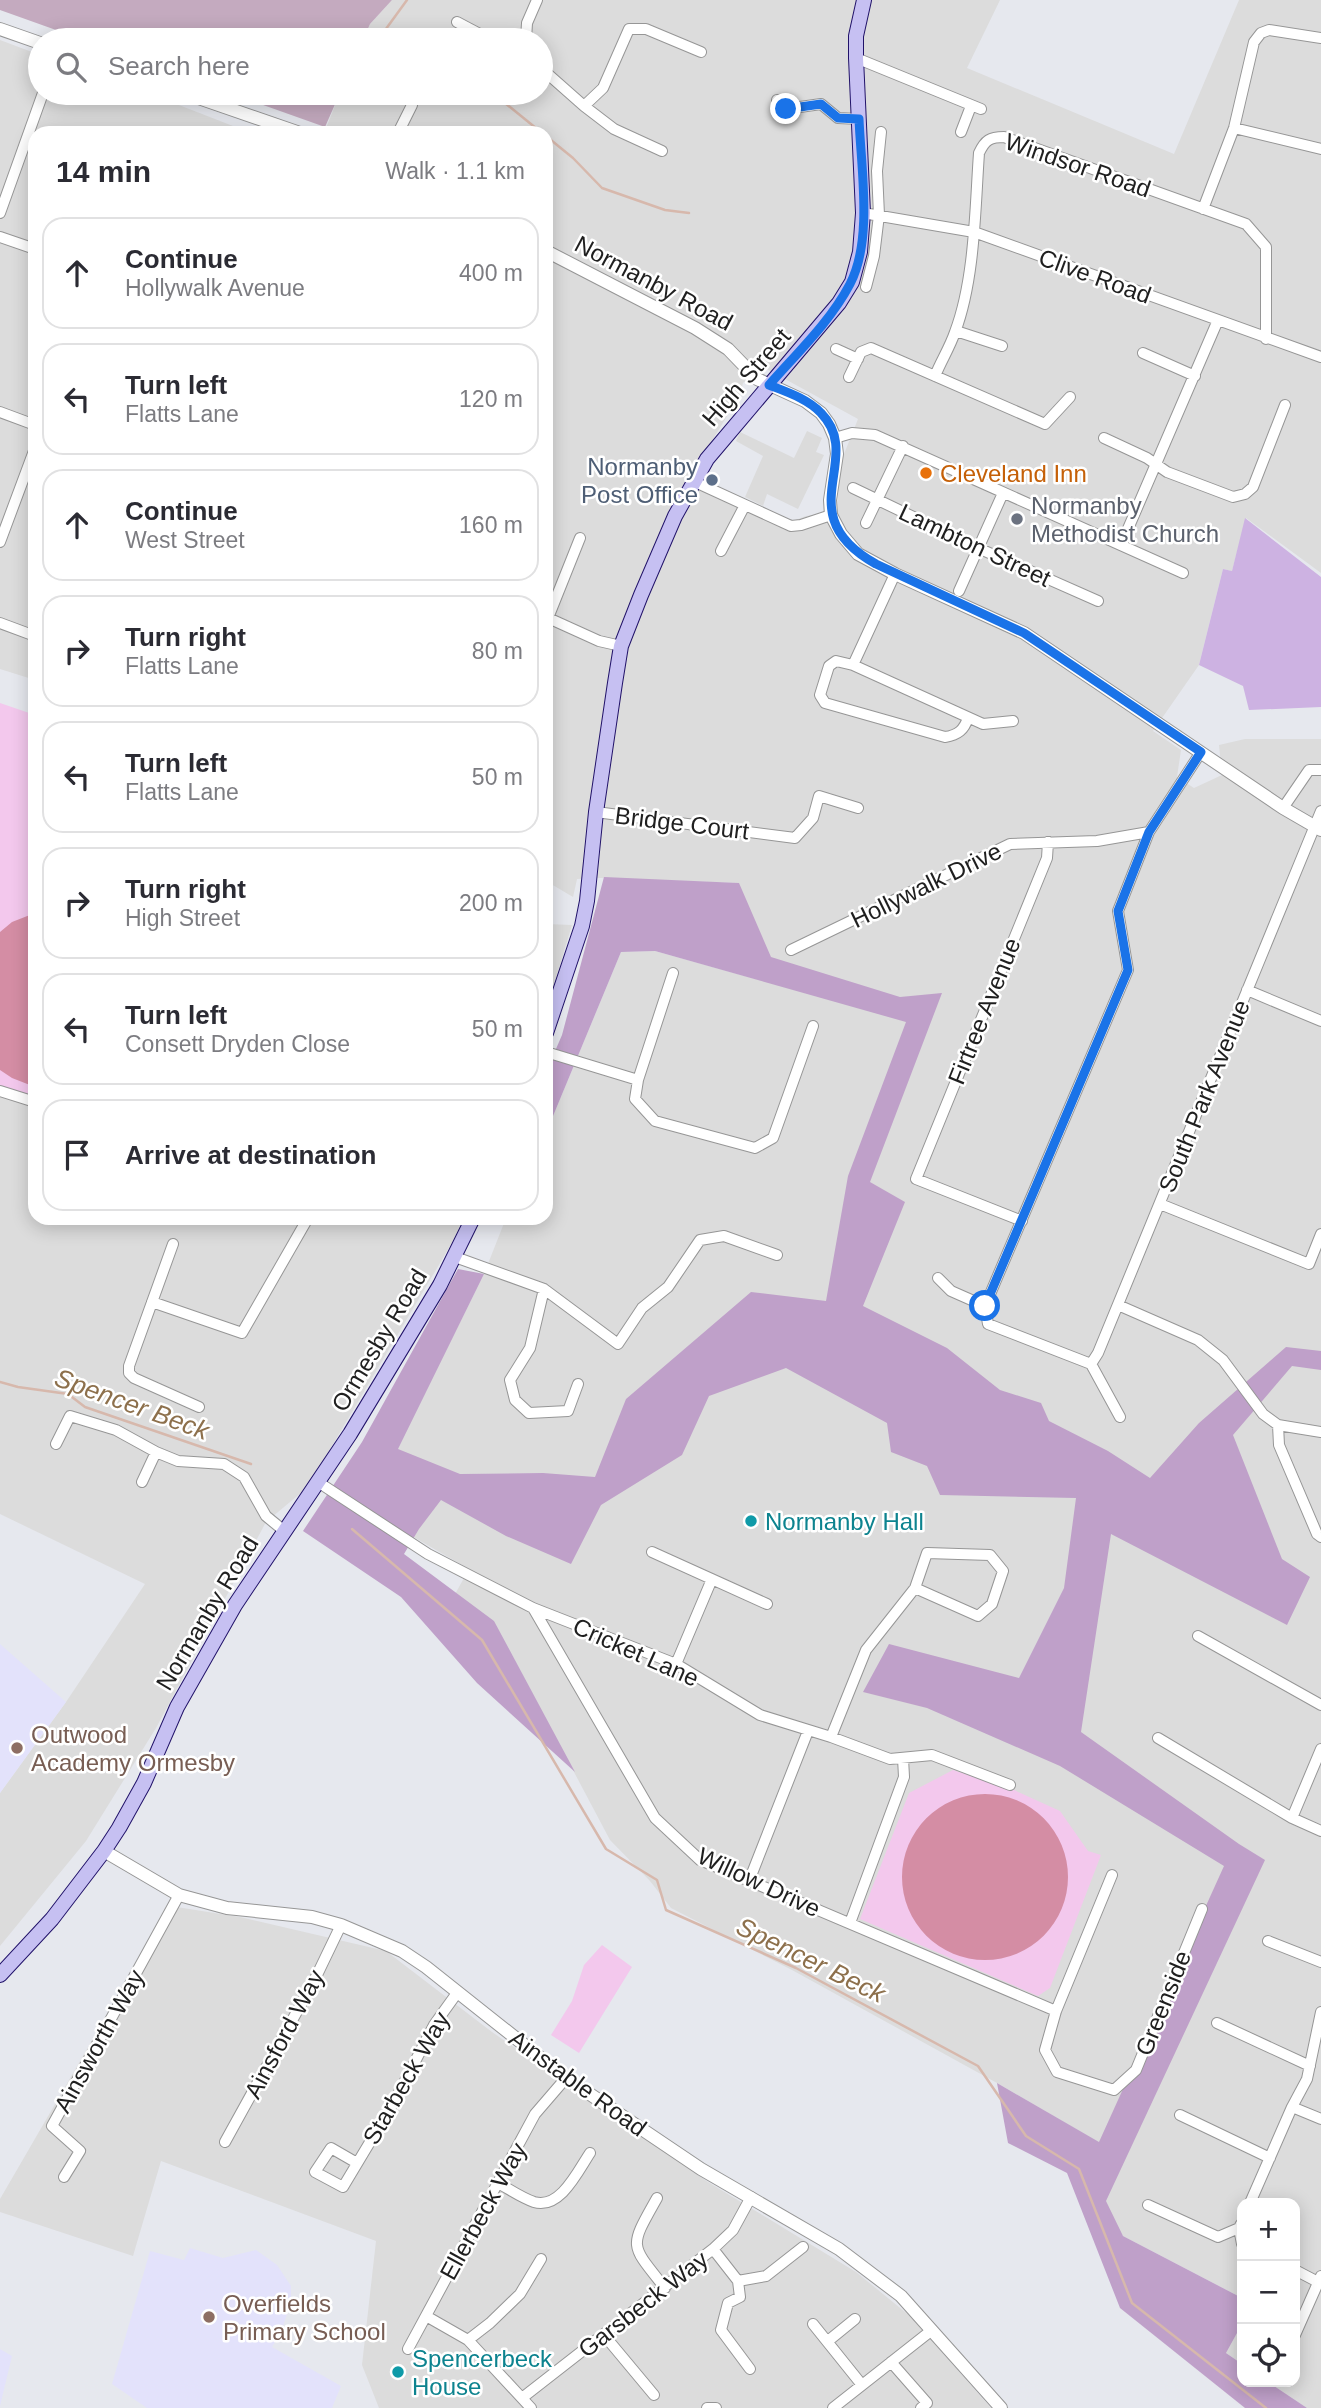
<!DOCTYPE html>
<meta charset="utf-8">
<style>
body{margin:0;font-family:Helvetica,sans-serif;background:#f7f7f7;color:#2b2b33}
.controls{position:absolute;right:21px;bottom:21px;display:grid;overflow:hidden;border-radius:14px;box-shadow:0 4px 18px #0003}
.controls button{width:63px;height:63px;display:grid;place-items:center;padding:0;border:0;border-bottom:2px solid #e1e1e2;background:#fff;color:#2b2b33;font:35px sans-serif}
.stop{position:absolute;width:21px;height:21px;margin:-16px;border:5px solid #1a73e8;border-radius:50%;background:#fff}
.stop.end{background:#1a73e8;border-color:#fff;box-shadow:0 2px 7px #0008}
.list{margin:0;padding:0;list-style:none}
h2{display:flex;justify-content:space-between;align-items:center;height:91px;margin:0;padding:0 28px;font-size:30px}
h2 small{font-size:23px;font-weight:400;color:#7c7c81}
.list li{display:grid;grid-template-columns:46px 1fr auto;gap:21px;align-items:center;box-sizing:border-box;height:112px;margin:0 14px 14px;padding:0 14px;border:2px solid #e1e1e2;border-radius:21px}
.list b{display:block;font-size:26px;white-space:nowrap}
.list p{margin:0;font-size:23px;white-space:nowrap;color:#7c7c81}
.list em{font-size:23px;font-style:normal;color:#7c7c81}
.icon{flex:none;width:38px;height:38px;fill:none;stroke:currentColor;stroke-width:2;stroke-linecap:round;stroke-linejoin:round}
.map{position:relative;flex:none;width:1321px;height:2408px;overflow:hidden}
.search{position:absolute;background:#fff;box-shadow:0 4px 18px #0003;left:28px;top:28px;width:525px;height:77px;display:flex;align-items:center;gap:18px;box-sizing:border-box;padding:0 24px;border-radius:38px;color:#7c7c81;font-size:26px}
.panel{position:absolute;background:#fff;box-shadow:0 4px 18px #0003;left:28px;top:126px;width:525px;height:1099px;border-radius:21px}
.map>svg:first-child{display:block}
.residential{fill:#dcdcdc;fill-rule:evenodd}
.education{fill:#e3e2fb}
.grass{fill:#cdb2e2}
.forest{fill:#bfa0c9}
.cemetery{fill:#c4aabf}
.park{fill:#f3c8ed}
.pitch{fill:#d48da4}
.parking{fill:#dbdbdb}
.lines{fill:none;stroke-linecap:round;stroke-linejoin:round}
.stream{stroke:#d7b8ac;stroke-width:2.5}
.minor-casing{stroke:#969696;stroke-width:12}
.tertiary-casing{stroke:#969696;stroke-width:14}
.secondary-casing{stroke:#211269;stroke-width:16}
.minor{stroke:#fff;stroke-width:10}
.tertiary{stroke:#fff;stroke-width:12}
.secondary{stroke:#c6c0f2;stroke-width:14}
.route{stroke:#1a73e8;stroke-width:9}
.food-dot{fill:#e8710a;stroke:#fff;stroke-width:2.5}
.service-dot{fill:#5c6f8a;stroke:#fff;stroke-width:2.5}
.worship-dot{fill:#6b7280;stroke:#fff;stroke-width:2.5}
.culture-dot{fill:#0f9aa8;stroke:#fff;stroke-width:2.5}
.education-dot{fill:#8d6e63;stroke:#fff;stroke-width:2.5}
.labels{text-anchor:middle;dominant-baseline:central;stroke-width:5;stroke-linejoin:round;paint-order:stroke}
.street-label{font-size:24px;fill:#1f1f1f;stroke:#fff}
.service-label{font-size:24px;fill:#4e5e75;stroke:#fff;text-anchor:end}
.food-label{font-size:24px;fill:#c56008;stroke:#fff;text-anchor:start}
.worship-label{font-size:24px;fill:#5b616d;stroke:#fff;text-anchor:start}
.culture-label{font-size:24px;fill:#0d838f;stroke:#fff;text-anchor:start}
.education-label{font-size:24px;fill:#785e54;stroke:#fff;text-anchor:start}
.water-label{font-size:26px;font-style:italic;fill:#8d704c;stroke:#fff}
</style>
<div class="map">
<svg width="1321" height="2408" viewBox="0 0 1321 2408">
<rect width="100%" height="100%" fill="#e6e8ee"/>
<path class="residential" d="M 392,0 L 1000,0 L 967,68 L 1174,154 L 1239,0 L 1321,0 L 1321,573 L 1246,518 L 1232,571 L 1223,569 L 1199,665 L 1153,731 L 1181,750 L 1177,777 L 1194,788 L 1222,775 L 1219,745 L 1245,739 L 1321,739 L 1321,2408 L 1307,2408 L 1268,2382 L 1295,2382 L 1295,2203 L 1242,2203 L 1242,2298 L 1123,2236 L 1093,2195 L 1098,2142 L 997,2083 L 792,1970 L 671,1908 L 650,1881 L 610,1840 L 512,1655 L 449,1605 L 469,1569 L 410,1535 L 397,1449 L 484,1274 L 506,1218 L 546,1218 L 546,1133 L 621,952 L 655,951 L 759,980 L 770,957 L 738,883 L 600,878 L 577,879 L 573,897 L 546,881 L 546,133 L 324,133 L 340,93 L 541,93 L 541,40 L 363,40 L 370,24 ZM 763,367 L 858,419 L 840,464 L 837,511 L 806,516 L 793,521 L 691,475 L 740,395 L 743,383 Z
M 0,40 L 40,55 L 40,93 L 148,93 L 251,133 L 35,133 L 35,680 L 0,669 Z
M 546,924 L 572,925 L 546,1010 Z
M 0,1086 L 35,1097 L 35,1218 L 463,1218 L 453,1241 L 326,1456 L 302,1492 L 266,1522 L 156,1728 L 86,1841 L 0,1946 L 0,1793 L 66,1702 L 145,1584 L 0,1514 Z
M 170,1906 L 240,1917 L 386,1951 L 492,2032 L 708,2182 L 856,2272 L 910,2316 L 991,2408 L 379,2408 L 362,2365 L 376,2241 L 161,2161 L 133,2256 L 0,2212 L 0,2199 Z
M 1242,2324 L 1242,2364 L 1226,2353 Z"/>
<path class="education" d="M 0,1644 L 66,1702 L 0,1793 Z
M 190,2248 L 223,2258 L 256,2250 L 277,2265 L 291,2286 L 291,2302 L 281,2332 L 272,2347 L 341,2386 L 332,2408 L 147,2408 L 112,2384 L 150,2251 L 184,2260 Z
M 0,2349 L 12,2356 L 0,2406 Z"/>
<path class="grass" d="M 1245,518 L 1321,577 L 1321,707 L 1249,710 L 1243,686 L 1199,665 L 1223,569 L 1232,571 Z"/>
<path class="forest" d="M 604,877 L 739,883 L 771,957 L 900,997 L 942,993 L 870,1182 L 905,1202 L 863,1306 L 947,1348 L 1000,1390 L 1041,1403 L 1049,1421 L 1108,1451 L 1150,1478 L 1199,1423 L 1286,1347 L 1321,1351 L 1321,1370 L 1292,1366 L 1233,1435 L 1282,1559 L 1310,1577 L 1287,1625 L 1111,1534 L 1081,1732 L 1239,1844 L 1265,1860 L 1106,2201 L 1123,2236 L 1242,2298 L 1242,2324 L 1226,2353 L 1242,2364 L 1242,2382 L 1268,2382 L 1307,2408 L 1245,2408 L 1120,2308 L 1067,2173 L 1008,2143 L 997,2083 L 1099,2142 L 1224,1866 L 1060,1766 L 927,1708 L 863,1692 L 889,1644 L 1019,1678 L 1064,1588 L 1076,1498 L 940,1495 L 927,1466 L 891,1452 L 887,1423 L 786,1368 L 709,1396 L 682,1455 L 601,1505 L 571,1564 L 506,1536 L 441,1500 L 419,1529 L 404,1554 L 494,1621 L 575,1772 L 477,1683 L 401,1597 L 303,1531 L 362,1442 L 458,1269 L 484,1274 L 398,1449 L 460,1474 L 543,1473 L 595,1477 L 626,1399 L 751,1292 L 826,1301 L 848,1176 L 906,1022 L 655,951 L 621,952 L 546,1133 L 546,1072 L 562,1035 Z"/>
<path class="cemetery" d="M 0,0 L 392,0 L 370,24 L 363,40 L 84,40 L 0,10 Z
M 229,93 L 340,93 L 325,127 Z"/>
<path class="park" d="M 0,703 L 35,715 L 35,1097 L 0,1086 Z
M 953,1770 L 1014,1790 L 1060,1811 L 1088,1851 L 1101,1855 L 1050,1988 L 1038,1996 L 860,1919 L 909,1793 Z
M 602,1945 L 632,1967 L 579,2053 L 551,2035 L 572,2001 L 584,1965 Z"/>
<path class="pitch" d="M 35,913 L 35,1087 L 12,1078 L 0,1070 L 0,932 L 12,922 Z
M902 1877a83 83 0 1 1 166 0a83 83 0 1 1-166 0Z"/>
<path class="parking" d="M 807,431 L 822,438 L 816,452 L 824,455 L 798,509 L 767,494 L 763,506 L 745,497 L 763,456 L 736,441 L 740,432 L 794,458 Z"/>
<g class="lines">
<path class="stream" d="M 387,40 L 383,33 L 407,0
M 485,93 L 500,99 L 542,133
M 546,136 L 573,158 L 602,188 L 665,210 L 689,213
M 0,1382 L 18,1387 L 68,1394 L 85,1407 L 251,1464
M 352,1529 L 482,1640 L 606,1849 L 657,1880 L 666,1910 L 796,1968 L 978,2066 L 1026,2136 L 1079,2169 L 1132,2303 L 1266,2408"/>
<g class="minor-casing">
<path id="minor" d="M 457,22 L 491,40
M 526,40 L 527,23 L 537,0
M 856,58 L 981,109
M 541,68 L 584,106 L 603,88 L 629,29 L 646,29 L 701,52
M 777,100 L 786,109 L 821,104 L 838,118 L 859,119
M 584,106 L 614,129 L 662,151
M 1234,128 L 1321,149
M 961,132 L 971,106
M 398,133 L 412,105
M 1203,209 L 1234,128 L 1254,42 L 1261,33 L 1269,30 L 1321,38
M 0,213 L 43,93
M 863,213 L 974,232 L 1321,357
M 0,237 L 35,249
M 866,287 L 874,256 L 879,215 L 877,171 L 881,132
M 956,331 L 1002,346
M 836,349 L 858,359
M 1143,353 L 1195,376
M 935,376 C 941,361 950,347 955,332 C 975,279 975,209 979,153 C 985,140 990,137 1004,137 L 1246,224 L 1266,247 L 1266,339
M 849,377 L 861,352 L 871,348 L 1045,424 L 1070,397
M 0,412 L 35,425
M 835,438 L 852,433 L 875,435 L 1183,573
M 1104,438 L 1147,458 L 1167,472 L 1233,497 L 1245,494 L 1253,487 L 1285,405
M 693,481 L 791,526 L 801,525 L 831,515
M 853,488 L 978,548 L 1098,601
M 866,523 L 903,446
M 0,542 L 35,448
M 1121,545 L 1218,320
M 721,551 L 745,505
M 959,591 L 1003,493
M 546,617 L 599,641 L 621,646
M 548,618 L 580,538
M 0,623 L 35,636
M 853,665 L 895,574
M 968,718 C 964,730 958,735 945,737 L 825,703 L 820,695 L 829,666 L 836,661 L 853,665 L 983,724 L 1013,721
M 1283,808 L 1309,770 L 1321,770
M 596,812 L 795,838 L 813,818 L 819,796 L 858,808
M 791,950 L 1010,844 L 1097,841 L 1149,832
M 673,973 L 638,1080 L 635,1099 L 655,1121 L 755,1148 L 773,1138 L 813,1026
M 1247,990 L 1321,1021
M 546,1052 L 638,1080
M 0,1091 L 35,1102
M 1160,1204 L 1309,1264 L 1321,1234
M 1022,1221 L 916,1179 L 1047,858 L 1048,842
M 173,1244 L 129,1366 L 129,1373 L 134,1378 L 199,1407
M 455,1257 L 544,1289 L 618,1344 L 642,1308 L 668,1287 L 700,1240 L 724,1236 L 777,1255
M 938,1278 L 951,1291 L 985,1306 L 988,1324 L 1091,1364 L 1120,1417
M 544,1289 L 530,1348 L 510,1380 L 515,1400 L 529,1413 L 568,1411 L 578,1384
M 152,1302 L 242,1333 L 308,1218
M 1118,1305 L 1198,1340 L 1223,1360 L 1263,1414 L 1278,1425 L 1321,1432
M 985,1306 L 1128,970 L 1118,911 L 1149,832 L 1201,752
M 1091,1364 L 1098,1353 L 1321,811
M 1278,1425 L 1279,1445 L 1317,1534 L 1321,1537
M 56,1444 L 70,1416 L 116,1430 L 156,1452 L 178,1461 L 224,1464 L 244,1477 L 266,1516 L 283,1530
M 142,1482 L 156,1452
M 318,1482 L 428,1554 L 533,1608 L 676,1664 L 760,1715 L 831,1737 L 890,1759 L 932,1755 L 1010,1785
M 652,1552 L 767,1604
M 533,1608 L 655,1818 L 700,1860 L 1056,2011
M 1198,1636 L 1321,1705
M 676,1664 L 712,1579
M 831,1737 L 866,1650 L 915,1588 L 978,1616 L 992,1604 L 1003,1571 L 990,1555 L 927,1553 L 915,1588
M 1158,1738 L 1292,1818 L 1321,1831
M 1292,1818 L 1321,1749
M 1112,1875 L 1056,2011 L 1045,2050 L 1057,2072 L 1114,2090 L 1136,2070 L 1202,1909
M 749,1881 L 808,1731
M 850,1923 L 904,1777 L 903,1758
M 1268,1941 L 1321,1962
M 1217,2023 L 1310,2066
M 1292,2107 L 1321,2119
M 1180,2115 L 1270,2158
M 225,2142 L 316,1977 L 341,1925
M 357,2163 L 331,2148 L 315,2172 L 343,2187 L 394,2102 L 434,2025 L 457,1993
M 64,2177 L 80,2151 L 52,2126 L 179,1895
M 498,2183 C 509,2189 522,2198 534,2202 C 560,2210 578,2171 590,2153
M 657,2198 C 629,2248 629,2243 665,2288
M 1250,2203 L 1292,2107 L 1307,2079 L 1321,2012
M 1148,2205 L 1218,2237 L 1239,2228
M 1241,2224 L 1239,2228 L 1242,2244
M 713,2249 L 738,2281
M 1295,2270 L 1318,2282
M 426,2316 L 468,2340 L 531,2408
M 813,2324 L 862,2385
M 604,2335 L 654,2395
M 1295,2335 L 1321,2276
M 468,2340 L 490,2323 L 520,2294 L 541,2259
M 828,2341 L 855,2319
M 408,2349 L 535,2114 L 566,2078
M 891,2362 L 927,2403 L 921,2408
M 750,2369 L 721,2330 L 728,2303 L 740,2297 L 738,2281 L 766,2276 L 803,2247
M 522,2398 L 713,2249 L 733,2230 L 751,2197
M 707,2408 L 716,2408
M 833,2408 L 932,2330"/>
</g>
<g class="tertiary-casing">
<path id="tertiary" d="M 0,29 L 40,43
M 184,93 L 300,133
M 546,251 L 695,328 L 728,349 L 757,379 L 805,401 L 821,413 L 829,424 L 835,438 L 837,454 L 830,500 L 831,515 L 841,534 L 858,554 L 895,574 L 1024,633 L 1283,808 L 1321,830
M 104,1851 L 179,1895 L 227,1908 L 312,1917 L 341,1925 L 402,1951 L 426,1967 L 566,2078 L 701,2169 L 839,2249 L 901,2296 L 1001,2408"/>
</g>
<g class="secondary-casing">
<path id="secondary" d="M 546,1033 L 582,926 L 587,901 L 596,812 L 615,683 L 621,646 L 641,595 L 675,516 L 707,459 L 839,303 L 852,282 L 860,252 L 863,213 L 856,58 L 856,36 L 864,0
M 0,1975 L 52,1919 L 104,1851 L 119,1828 L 144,1783 L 177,1707 L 235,1605 L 350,1434 L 440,1285 L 473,1218"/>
</g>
<use href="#minor" class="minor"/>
<use href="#tertiary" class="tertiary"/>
<use href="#secondary" class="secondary"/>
</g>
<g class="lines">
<path class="route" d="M 786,109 L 821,104 L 838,118 L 859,119 C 861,168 873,240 850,284 C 830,322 797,353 769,385 C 787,392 808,399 821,413 C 866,459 787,514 876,564 L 1024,633 L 1201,752 L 1149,832 L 1118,911 L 1128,970 L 985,1306"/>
</g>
<circle class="food-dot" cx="926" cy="473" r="7"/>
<circle class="service-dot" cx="712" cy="480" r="7"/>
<circle class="worship-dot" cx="1017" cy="519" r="7"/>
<g class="culture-dot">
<circle cx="751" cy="1521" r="7"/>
<circle cx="398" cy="2372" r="7"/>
</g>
<g class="education-dot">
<circle cx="17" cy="1748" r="7"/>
<circle cx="209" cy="2317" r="7"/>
</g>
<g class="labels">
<g class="street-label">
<text transform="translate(1078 165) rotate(19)">Windsor Road</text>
<text transform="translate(1095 276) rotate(20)">Clive Road</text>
<text transform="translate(654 283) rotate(28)">Normanby Road</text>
<text transform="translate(746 377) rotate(-49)">High Street</text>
<text transform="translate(975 545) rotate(25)">Lambton Street</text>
<text transform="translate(682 823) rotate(7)">Bridge Court</text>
<text transform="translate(926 885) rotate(-26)">Hollywalk Drive</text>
<text transform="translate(984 1011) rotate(-68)">Firtree Avenue</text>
<text transform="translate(1204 1096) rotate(-68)">South Park Avenue</text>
<text transform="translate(379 1340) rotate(-59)">Ormesby Road</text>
<text transform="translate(207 1613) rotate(-59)">Normanby Road</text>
<text transform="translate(636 1652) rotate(24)">Cricket Lane</text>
<text transform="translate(759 1882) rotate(25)">Willow Drive</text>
<text transform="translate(1163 2003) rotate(-68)">Greenside</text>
<text transform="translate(284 2034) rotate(-62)">Ainsford Way</text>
<text transform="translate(99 2041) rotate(-61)">Ainsworth Way</text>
<text transform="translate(406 2078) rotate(-60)">Starbeck Way</text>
<text transform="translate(578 2083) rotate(36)">Ainstable Road</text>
<text transform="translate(483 2211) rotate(-61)">Ellerbeck Way</text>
<text transform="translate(643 2304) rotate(-38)">Garsbeck Way</text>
</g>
<g class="service-label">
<text x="698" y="466">Normanby<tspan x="698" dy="28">Post Office</tspan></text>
</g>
<g class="food-label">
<text x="940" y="473">Cleveland Inn</text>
</g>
<g class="worship-label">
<text x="1031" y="505">Normanby<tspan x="1031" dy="28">Methodist Church</tspan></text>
</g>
<g class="culture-label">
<text x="765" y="1521">Normanby Hall</text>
<text x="412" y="2358">Spencerbeck<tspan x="412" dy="28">House</tspan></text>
</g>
<g class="education-label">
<text x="31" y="1734">Outwood<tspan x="31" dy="28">Academy Ormesby</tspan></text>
<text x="223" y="2303">Overfields<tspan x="223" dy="28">Primary School</tspan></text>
</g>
<g class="water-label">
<text transform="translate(132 1404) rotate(20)">Spencer Beck</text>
<text transform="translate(811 1960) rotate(26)">Spencer Beck</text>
</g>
</g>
</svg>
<div class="controls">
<button>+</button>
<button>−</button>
<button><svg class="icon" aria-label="locate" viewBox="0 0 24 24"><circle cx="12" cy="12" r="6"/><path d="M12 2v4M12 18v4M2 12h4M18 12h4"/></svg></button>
</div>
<div class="stop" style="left:985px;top:1306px"></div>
<div class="stop end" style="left:786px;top:109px"></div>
<div class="search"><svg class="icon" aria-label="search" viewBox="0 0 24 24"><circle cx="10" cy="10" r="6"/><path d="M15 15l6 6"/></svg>Search here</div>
<section class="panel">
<h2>14 min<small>Walk · 1.1 km</small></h2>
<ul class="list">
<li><svg class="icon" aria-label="ahead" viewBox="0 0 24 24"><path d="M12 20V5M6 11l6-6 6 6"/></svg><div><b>Continue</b><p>Hollywalk Avenue</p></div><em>400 m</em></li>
<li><svg class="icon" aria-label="left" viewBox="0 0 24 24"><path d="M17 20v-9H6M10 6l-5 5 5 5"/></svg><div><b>Turn left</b><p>Flatts Lane</p></div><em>120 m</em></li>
<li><svg class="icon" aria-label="ahead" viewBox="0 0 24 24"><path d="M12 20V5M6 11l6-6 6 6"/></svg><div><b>Continue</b><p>West Street</p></div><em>160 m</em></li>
<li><svg class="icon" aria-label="right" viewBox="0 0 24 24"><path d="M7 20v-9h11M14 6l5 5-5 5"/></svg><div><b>Turn right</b><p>Flatts Lane</p></div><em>80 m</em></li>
<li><svg class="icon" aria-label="left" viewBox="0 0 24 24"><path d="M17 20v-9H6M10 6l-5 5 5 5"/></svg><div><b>Turn left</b><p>Flatts Lane</p></div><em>50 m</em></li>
<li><svg class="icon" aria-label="right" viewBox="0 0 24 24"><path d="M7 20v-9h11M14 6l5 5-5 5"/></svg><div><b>Turn right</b><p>High Street</p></div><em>200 m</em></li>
<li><svg class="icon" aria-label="left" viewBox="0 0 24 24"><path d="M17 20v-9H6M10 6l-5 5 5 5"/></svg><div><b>Turn left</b><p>Consett Dryden Close</p></div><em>50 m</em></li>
<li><svg class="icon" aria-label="arrive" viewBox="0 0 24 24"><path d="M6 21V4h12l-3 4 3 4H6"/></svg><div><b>Arrive at destination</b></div></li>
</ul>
</section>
</div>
